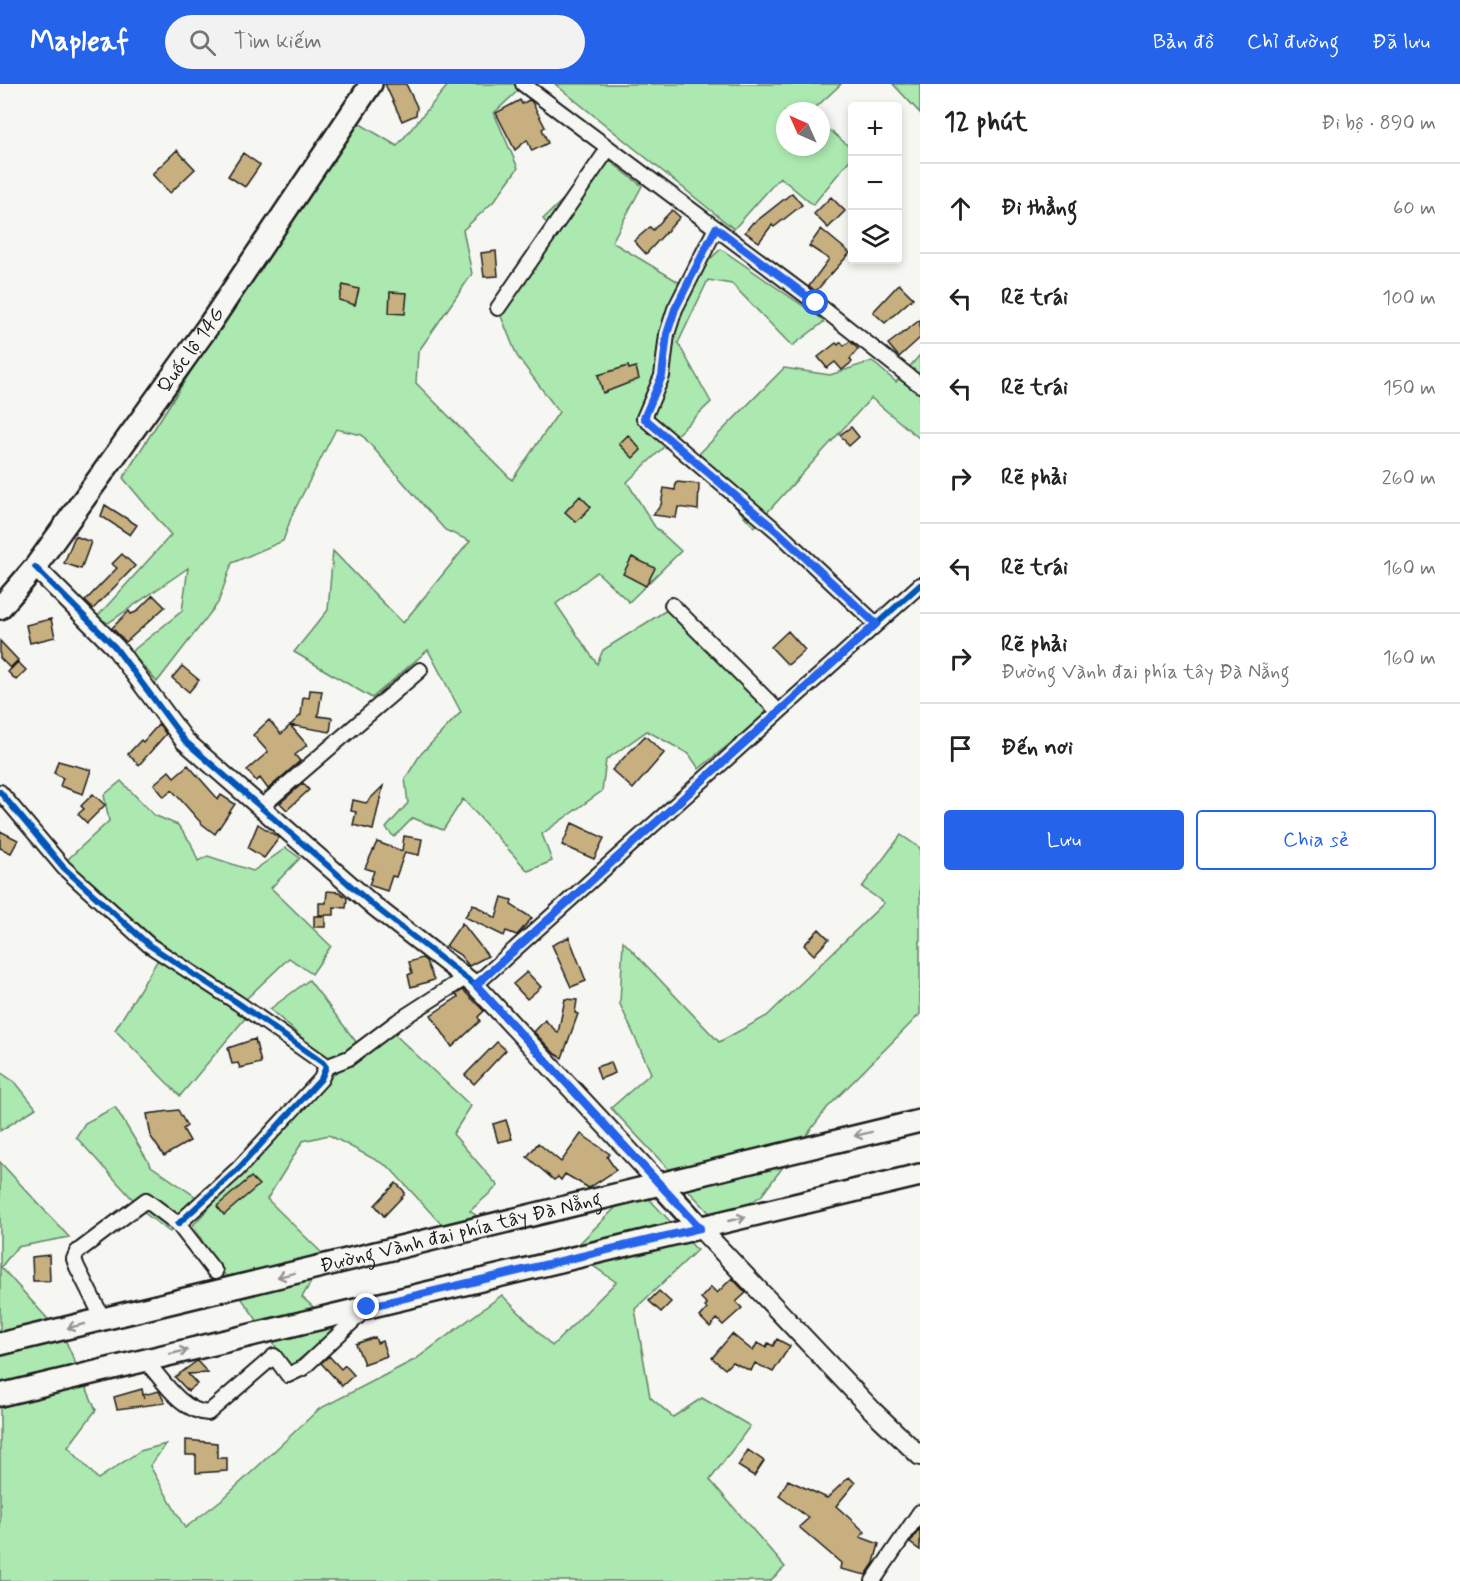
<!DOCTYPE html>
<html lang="vi">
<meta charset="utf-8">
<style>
body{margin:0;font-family:Mynerve,sans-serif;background:#f2f2f2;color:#222}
.controls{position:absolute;right:18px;top:18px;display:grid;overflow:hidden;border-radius:6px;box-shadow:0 3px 9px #0003}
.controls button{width:54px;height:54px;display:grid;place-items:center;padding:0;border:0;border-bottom:2px solid #e0e0e0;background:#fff;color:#222;font:30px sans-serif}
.compass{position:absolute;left:776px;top:18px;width:54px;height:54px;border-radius:50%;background:#fff;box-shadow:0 3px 9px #0003;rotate:315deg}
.stop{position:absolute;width:18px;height:18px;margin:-14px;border:4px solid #2563eb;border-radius:50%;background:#fff}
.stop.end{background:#2563eb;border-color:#fff;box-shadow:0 2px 6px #0008}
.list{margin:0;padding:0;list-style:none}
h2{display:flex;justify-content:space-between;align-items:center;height:78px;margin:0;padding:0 24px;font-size:26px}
h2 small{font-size:20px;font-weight:400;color:#767676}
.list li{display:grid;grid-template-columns:39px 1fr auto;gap:18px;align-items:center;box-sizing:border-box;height:90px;padding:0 24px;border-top:2px solid #e0e0e0}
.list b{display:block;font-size:22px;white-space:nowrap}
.list p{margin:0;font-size:20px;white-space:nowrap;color:#767676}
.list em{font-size:20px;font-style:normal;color:#767676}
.actions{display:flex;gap:12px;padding:18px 24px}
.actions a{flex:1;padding:14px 0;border:2px solid #2563eb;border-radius:6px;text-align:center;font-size:21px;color:#2563eb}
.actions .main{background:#2563eb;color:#fff}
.icon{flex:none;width:33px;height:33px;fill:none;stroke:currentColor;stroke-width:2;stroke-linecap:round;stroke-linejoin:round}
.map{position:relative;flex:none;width:920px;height:1497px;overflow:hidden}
header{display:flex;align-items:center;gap:36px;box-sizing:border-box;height:84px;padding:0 30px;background:#2563eb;color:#fff}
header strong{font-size:28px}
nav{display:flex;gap:33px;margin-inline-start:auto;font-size:21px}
.search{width:420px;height:54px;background:#f2f2f2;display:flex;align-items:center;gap:15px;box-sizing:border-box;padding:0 21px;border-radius:33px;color:#767676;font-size:22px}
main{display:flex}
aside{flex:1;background:#fff}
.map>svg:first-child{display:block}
.green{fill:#abe9b0;stroke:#648266;stroke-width:1.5}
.building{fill:#c7af7f;stroke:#1c1c1c;stroke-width:1.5}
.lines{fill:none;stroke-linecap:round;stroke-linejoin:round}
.street-casing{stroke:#1c1c1c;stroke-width:18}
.secondary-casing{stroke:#1c1c1c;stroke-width:22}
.primary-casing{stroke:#1c1c1c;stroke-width:26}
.street{stroke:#f6f6f2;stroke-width:14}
.secondary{stroke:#f6f6f2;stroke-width:18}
.primary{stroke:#f6f6f2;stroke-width:21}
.cycleway-casing{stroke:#f6f6f2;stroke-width:10}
.cycleway{stroke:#0057b8;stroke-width:6}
.oneway{stroke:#949492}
.route{stroke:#2563eb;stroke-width:8}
.labels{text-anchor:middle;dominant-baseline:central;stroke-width:4.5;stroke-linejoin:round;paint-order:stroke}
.street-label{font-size:20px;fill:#1c1c1c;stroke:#f6f6f2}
</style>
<header>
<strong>Mapleaf</strong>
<div class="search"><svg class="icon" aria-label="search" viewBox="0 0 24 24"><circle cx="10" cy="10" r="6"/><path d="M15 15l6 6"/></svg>Tìm kiếm</div>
<nav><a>Bản đồ</a><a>Chỉ đường</a><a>Đã lưu</a></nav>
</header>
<main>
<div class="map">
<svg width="920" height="1497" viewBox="0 0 920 1497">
<rect width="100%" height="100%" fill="#f6f6f2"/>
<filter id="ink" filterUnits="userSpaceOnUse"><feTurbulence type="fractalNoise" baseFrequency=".0167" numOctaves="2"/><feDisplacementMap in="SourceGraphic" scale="12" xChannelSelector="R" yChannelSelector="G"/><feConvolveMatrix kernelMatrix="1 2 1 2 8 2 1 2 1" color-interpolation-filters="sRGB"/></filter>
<g filter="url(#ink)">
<path class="green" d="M 449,0 L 525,0 L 494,29 L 518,84 L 494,117 L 463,146 L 472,190 L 418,268 L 416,299 L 512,396 L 559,328 L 517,272 L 501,232 L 554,147 L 543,135 L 606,74 L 642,102 L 612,158 L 682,200 L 721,165 L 825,237 L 792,262 L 732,200 L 708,196 L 678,259 L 711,318 L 627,398 L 655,443 L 681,467 L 629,518 L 597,488 L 556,520 L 597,580 L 603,566 L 670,524 L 778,620 L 699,685 L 689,670 L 647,647 L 606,676 L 602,707 L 542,750 L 552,777 L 528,787 L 463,715 L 443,746 L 413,734 L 394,753 L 386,744 L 408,719 L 405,695 L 420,671 L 461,628 L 428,566 L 372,614 L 294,568 L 328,526 L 333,467 L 403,539 L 470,457 L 445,446 L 362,351 L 336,345 L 292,431 L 283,457 L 232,479 L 218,519 L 157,598 L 131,568 L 182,527 L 188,484 L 108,539 L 97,533 L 171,451 L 123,394 L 210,257 L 357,38 L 397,62 Z
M 555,0 L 841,0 L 812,27 L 785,27 L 785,63 L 821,63 L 821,52 L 831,47 L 852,65 L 852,73 L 813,121 L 780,93 L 734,145 Z
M 893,0 L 920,0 L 920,29 Z
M 920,271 L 920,355 L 871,314 L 754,443 L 693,376 L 784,284 L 830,291 L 872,277 L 896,298 Z
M 121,697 L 154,731 L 178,741 L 191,759 L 198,777 L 208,772 L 253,787 L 286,764 L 300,774 L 271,804 L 331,862 L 312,890 L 289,874 L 246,915 L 160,859 L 67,776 L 109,737 L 104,711 Z
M 901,751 L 920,764 L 920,930 L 827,1024 L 762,1111 L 720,1140 L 611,1024 L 651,989 L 620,920 L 623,857 L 719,958 L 767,932 L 884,819 L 862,803 Z
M 159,874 L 248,931 L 180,1012 L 115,946 Z
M 309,896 L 357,959 L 390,946 L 471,1022 L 453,1050 L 498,1102 L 470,1127 L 480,1134 L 442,1141 L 389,1083 L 329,1051 L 303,1057 L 267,1115 L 326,1173 L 302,1213 L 337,1244 L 290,1283 L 208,1167 L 193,1141 L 338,986 L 270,925 Z
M 0,988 L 16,999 L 36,1024 L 0,1047 Z
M 115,1023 L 151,1082 L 196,1113 L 170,1148 L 147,1131 L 76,1053 L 85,1039 Z
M 0,1078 L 69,1153 L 17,1163 L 1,1183 L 64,1253 L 96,1326 L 68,1363 L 98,1395 L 140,1367 L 166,1360 L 150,1382 L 185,1444 L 225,1413 L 319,1325 L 416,1275 L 502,1211 L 552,1262 L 616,1198 L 572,1167 L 637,1102 L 697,1166 L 635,1225 L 650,1313 L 673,1333 L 702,1314 L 750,1342 L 710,1396 L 785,1483 L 770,1497 L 0,1497 Z"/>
<path class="building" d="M 385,0 L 406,0 L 417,23 L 416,31 L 402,37 Z
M 520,16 L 522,20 L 529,16 L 532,18 L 545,43 L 542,45 L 548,59 L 532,67 L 527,56 L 515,66 L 496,29 Z
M 177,66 L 195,85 L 170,109 L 152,90 Z
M 243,69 L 260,81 L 245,103 L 228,92 Z
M 792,109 L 802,121 L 774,143 L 772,141 L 759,158 L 745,148 L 753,138 L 754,139 Z
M 831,113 L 845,127 L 828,144 L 814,130 Z
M 672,126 L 680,133 L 646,170 L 634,157 L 650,143 L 653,146 Z
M 821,145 L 850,169 L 816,207 L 809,202 L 829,175 L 809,162 Z
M 496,167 L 498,192 L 484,193 L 481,169 Z
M 899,200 L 913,214 L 885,239 L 873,228 Z
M 343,201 L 359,205 L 355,221 L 339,216 Z
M 390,208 L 407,209 L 405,230 L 389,229 Z
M 920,236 L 920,254 L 899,273 L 888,260 Z
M 850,257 L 858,265 L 850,275 L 852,278 L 842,286 L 835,278 L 827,284 L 818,273 L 836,259 L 838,261 L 841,258 L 844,262 Z
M 628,282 L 629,285 L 636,283 L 639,295 L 603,309 L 598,291 Z
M 851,343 L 859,353 L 849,362 L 840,351 Z
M 628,351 L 641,366 L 633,374 L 619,360 Z
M 676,398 L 699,400 L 698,426 L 678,423 L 676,434 L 653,431 L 661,421 L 664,404 L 675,406 Z
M 580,412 L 591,423 L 576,438 L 565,428 Z
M 105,421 L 137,441 L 130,451 L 101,432 Z
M 75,452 L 91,458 L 81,485 L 64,479 Z
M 122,470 L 135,482 L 93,525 L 85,517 L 117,484 L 112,480 Z
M 632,473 L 655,484 L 646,502 L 623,490 Z
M 153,511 L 165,523 L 126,558 L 112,544 L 129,527 L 131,530 L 136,528 Z
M 51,535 L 55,553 L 30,559 L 26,541 Z
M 788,547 L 805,566 L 788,581 L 771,563 Z
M 0,557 L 18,576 L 10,584 L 0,574 Z
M 18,578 L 26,586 L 16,596 L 8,588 Z
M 182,582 L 199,596 L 189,608 L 172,594 Z
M 310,606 L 322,607 L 318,632 L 332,634 L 330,648 L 290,641 L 307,661 L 295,671 L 300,677 L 268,705 L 260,694 L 256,697 L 247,686 L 268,668 L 253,651 L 269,636 L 281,650 L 301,631 L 303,613 L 309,614 Z
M 159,640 L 166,650 L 139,681 L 128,670 L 141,656 L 143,658 Z
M 645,652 L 664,669 L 633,705 L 612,686 Z
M 58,677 L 91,686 L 83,710 L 60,702 L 63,694 L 54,689 Z
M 188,681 L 218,715 L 221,711 L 235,720 L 215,750 L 202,740 L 172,706 L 164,713 L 154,700 L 169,687 L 174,693 Z
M 303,699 L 309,706 L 287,726 L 280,719 Z
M 383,702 L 373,746 L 353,741 L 356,728 L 351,727 L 353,716 L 366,719 Z
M 93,710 L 105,721 L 87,739 L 78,730 L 84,725 L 81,722 Z
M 572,739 L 604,754 L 594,775 L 562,761 Z
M 258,740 L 279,754 L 264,774 L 248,764 Z
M 0,747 L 18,756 L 11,769 L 0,764 Z
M 404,752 L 422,755 L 419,771 L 405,768 L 396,793 L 392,792 L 387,807 L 369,801 L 374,787 L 365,784 L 377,758 L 402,767 Z
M 327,807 L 339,808 L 347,814 L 346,824 L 334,823 L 334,831 L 319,831 L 319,819 L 326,819 Z
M 502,813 L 512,816 L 511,821 L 532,834 L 517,851 L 506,847 L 504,852 L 465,833 L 473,820 L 496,834 Z
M 314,832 L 325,832 L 325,843 L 314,843 Z
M 462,839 L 488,872 L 469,882 L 460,871 L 446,862 Z
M 819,845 L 829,855 L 814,871 L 804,861 Z
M 569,853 L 586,897 L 571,903 L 552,861 Z
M 422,874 L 426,877 L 434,896 L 411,903 L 408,891 L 412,889 L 409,878 Z
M 527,888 L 541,903 L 527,915 L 513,900 Z
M 463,906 L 484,927 L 478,933 L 480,937 L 452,963 L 431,931 L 458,913 L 456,910 Z
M 565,915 L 577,916 L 575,929 L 578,930 L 562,974 L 555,970 L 534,948 L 545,936 L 558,949 Z
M 255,955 L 261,979 L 240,984 L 238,979 L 232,980 L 228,964 Z
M 497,958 L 506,966 L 474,1000 L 465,991 Z
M 611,978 L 615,989 L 600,995 L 596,983 Z
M 178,1026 L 187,1042 L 183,1045 L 190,1057 L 164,1072 L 151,1053 L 147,1030 Z
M 506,1036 L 512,1055 L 498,1058 L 493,1040 Z
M 581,1050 L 610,1070 L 607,1073 L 616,1086 L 589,1104 L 565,1090 L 561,1096 L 558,1093 L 554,1096 L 527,1073 L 538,1059 L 561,1078 Z
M 251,1093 L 259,1101 L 224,1131 L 217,1122 Z
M 396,1099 L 404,1107 L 404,1111 L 384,1132 L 375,1121 Z
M 49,1171 L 50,1197 L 33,1197 L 32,1173 Z
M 732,1194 L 746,1209 L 736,1218 L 742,1224 L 723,1241 L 717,1235 L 710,1243 L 700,1233 L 707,1225 L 705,1223 L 707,1220 L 701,1214 L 711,1203 L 717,1209 Z
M 659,1207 L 671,1218 L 661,1228 L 649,1217 Z
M 732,1250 L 753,1267 L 757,1259 L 766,1263 L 768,1259 L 773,1262 L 777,1255 L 790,1262 L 773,1288 L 755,1279 L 751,1287 L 732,1278 L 725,1285 L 712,1274 Z
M 375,1253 L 377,1259 L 382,1257 L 387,1272 L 364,1280 L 356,1260 Z
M 329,1272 L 341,1285 L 345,1281 L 354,1291 L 342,1302 L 321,1279 Z
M 197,1277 L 208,1289 L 188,1290 L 197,1300 L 188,1307 L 175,1293 Z
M 142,1305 L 144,1315 L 143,1311 L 159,1307 L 165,1319 L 117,1325 L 114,1313 Z
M 186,1356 L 217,1359 L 217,1374 L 227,1374 L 227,1387 L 196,1389 L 196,1371 L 186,1371 Z
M 748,1366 L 764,1377 L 754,1392 L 738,1382 Z
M 849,1393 L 855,1399 L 836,1422 L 865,1448 L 860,1453 L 879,1460 L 874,1479 L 866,1491 L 840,1485 L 841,1479 L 799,1443 L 809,1434 L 779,1412 L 788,1396 L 827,1414 Z
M 920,1444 L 920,1466 L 910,1459 Z"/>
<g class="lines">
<g class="street-casing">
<path id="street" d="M 523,0 L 816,219 L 920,301
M 716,144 L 675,225 L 667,250 L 662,292 L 644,334 L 778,448 L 876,540
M 498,224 L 608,65
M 672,521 L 779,628
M 0,708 L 64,784 L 149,861 L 238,919 L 323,979 L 326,983 L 321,995 L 238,1085 L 178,1140
M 261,723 L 420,586
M 475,901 L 920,501
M 326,983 L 349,974 L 398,937 L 465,894
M 103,1235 L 77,1183 L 74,1175 L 77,1168 L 146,1116 L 178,1140 L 215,1188
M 145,1276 C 162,1295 181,1327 208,1329 L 274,1272 L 288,1291 L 303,1284 L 365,1226
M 873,1497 L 920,1428"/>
</g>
<g class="secondary-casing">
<path id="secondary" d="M 35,483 L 115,563 L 185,657 L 374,822 L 475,901 L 660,1100
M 700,1144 L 873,1327 L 920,1372"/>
</g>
<g class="primary-casing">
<g id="primary">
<path id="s1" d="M 0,524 L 35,483 L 209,241 L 371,0"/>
<path d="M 660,1100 L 700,1144"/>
<path id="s2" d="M 0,1260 L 920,1037"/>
<path d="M 0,1311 L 920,1091"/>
</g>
</g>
<use href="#street" class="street"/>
<use href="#secondary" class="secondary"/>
<use href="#primary" class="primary"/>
<g class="cycleway-casing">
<path id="cycleway" d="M 35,483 L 115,563 L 185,657 L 374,822 L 475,901 L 660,1100
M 0,708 L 64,784 L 149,861 L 238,919 L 323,979 L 326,983 L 321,995 L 238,1085 L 178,1140
M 475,901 L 920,501"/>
</g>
<use href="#cycleway" class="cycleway"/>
</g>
<defs><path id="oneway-shaft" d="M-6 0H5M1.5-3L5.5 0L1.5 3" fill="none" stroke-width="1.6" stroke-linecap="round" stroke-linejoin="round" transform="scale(1.5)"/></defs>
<g class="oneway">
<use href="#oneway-shaft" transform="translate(863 1050) rotate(166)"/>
<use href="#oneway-shaft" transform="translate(737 1135) rotate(-13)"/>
<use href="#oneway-shaft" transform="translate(286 1191) rotate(166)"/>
<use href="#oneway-shaft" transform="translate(76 1242) rotate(166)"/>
<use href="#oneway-shaft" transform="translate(179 1268) rotate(-13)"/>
</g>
</g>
<g class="lines" filter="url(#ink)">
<path class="route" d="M 367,1223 L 700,1144 L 476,901 L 876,540 L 778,448 L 644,334 L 662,292 L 667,250 L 675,225 L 716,144 L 816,219"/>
</g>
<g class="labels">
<g class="street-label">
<text stroke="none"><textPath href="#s1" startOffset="321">Quốc lộ 14G</textPath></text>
<text stroke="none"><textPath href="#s2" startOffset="474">Đường Vành đai phía tây Đà Nẵng</textPath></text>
</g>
</g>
</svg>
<div class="controls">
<button>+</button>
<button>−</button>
<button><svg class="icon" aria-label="layers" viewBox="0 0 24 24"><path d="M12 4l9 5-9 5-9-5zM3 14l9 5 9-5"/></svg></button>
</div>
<svg class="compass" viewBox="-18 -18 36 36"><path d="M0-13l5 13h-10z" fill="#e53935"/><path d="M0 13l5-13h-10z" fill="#767676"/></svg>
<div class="stop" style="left:816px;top:219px"></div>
<div class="stop end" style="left:367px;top:1223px"></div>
</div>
<aside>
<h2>12 phút<small>Đi bộ · 890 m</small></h2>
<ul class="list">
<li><svg class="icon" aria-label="ahead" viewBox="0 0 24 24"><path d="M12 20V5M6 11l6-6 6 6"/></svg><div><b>Đi thẳng</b></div><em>60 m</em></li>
<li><svg class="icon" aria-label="left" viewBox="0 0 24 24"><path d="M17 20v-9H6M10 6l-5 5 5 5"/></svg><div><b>Rẽ trái</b></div><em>100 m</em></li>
<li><svg class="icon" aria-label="left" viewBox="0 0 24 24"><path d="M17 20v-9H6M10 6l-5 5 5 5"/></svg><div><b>Rẽ trái</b></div><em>150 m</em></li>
<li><svg class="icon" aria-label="right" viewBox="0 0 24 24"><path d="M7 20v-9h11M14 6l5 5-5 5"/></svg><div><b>Rẽ phải</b></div><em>260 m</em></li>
<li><svg class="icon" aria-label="left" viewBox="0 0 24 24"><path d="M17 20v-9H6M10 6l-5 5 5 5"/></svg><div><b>Rẽ trái</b></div><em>160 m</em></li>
<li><svg class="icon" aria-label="right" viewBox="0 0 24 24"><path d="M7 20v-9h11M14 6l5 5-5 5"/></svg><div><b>Rẽ phải</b><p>Đường Vành đai phía tây Đà Nẵng</p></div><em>160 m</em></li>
<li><svg class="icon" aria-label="arrive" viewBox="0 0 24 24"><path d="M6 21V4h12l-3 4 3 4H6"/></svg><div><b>Đến nơi</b></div></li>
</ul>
<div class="actions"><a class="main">Lưu</a><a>Chia sẻ</a></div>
</aside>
</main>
